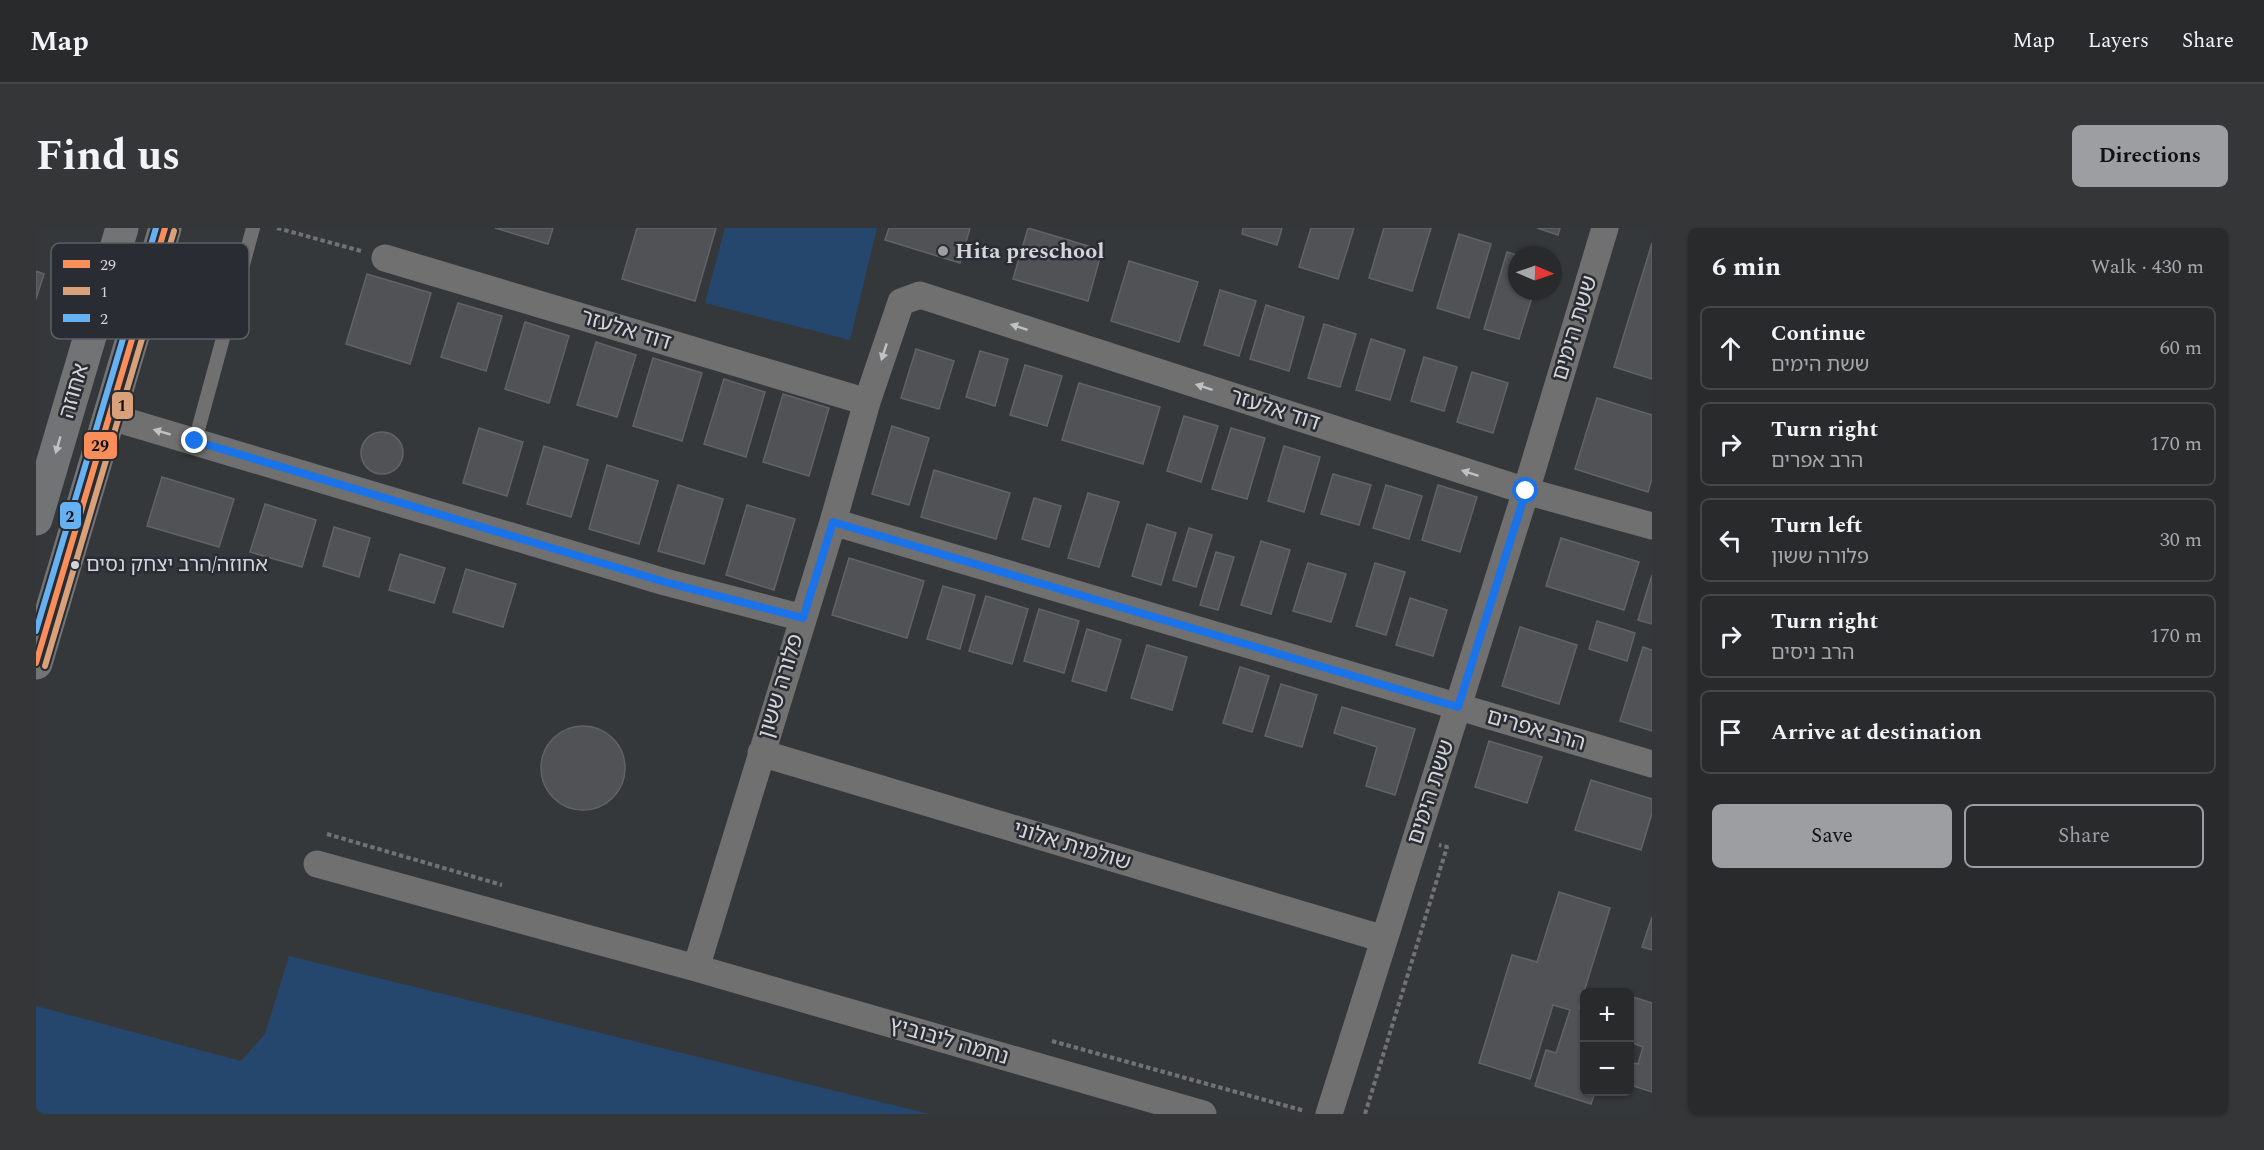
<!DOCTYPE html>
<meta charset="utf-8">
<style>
body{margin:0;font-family:Spectral,"Noto Sans Hebrew",serif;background:#343638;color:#f1f3f6}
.controls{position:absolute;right:18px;bottom:18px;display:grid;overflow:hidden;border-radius:9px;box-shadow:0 2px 4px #0004}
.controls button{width:54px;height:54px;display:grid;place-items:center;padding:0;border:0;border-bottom:2px solid #444648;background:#282a2c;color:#f1f3f6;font:30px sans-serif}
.compass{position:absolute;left:1472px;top:18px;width:54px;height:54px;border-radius:50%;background:#282a2c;box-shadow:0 2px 4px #0004;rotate:92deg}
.stop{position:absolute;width:18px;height:18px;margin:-14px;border:4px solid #1a73e8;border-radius:50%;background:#fff}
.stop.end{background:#1a73e8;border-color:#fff;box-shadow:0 2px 6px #0008}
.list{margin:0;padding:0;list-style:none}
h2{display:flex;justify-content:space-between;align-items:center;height:78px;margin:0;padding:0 24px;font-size:26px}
h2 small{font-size:20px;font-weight:400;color:#a5a7a9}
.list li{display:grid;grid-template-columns:39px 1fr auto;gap:18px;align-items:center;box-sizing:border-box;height:84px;margin:0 12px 12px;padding:0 12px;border:2px solid #444648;border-radius:9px}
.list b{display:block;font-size:22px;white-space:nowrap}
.list p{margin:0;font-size:20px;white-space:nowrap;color:#a5a7a9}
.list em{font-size:20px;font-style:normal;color:#a5a7a9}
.actions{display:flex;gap:12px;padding:18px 24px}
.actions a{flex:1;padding:14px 0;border:2px solid #9c9ea2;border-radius:9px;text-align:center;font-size:21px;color:#9c9ea2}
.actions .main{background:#9c9ea2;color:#111}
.icon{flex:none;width:33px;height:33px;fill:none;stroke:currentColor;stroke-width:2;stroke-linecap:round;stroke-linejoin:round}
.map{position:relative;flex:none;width:1616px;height:886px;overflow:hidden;border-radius:9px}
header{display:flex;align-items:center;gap:36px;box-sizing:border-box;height:84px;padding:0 30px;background:#282a2c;border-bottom:2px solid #444648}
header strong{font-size:28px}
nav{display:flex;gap:33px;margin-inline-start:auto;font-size:21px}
.intro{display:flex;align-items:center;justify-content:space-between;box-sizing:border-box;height:144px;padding:0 36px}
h1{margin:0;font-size:42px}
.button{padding:15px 27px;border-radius:9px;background:#9c9ea2;color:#111;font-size:21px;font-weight:700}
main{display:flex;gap:36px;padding:0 36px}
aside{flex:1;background:#282a2c;border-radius:9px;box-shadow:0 2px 4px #0004}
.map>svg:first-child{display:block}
.green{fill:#25476e}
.building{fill:#505256;stroke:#616365;stroke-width:1.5}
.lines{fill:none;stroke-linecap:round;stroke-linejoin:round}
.path{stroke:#707273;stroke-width:4;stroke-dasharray:4.5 3;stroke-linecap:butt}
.service{stroke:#707071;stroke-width:14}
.minor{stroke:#707071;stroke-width:27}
.secondary{stroke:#717374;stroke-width:33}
.bus-1-casing{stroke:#292d33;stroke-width:10}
.bus-2-casing{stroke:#292d33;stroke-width:10}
.bus-3-casing{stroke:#292d33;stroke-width:10}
.bus-1{stroke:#fa8e5a;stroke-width:6}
.bus-2{stroke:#d9a179;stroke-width:6}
.bus-3{stroke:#66b1f2;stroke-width:6}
.oneway{fill:#bfc1c4}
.oneway2{fill:#bfc1c5}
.route{stroke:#1a73e8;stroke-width:8}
.poi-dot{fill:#9c9ea2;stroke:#292d33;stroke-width:2}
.bus-dot{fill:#d3d5d9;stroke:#292d33;stroke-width:2}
.labels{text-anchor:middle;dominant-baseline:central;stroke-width:5;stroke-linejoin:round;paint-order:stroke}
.bus-label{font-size:20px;fill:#d3d5d9;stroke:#292d33;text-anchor:start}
.poi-label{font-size:22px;font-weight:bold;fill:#d3d5d9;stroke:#292d33;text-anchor:start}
.street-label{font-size:22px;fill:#d3d5d9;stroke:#292d33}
.key{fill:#292d33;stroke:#5c5f65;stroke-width:1.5}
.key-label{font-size:16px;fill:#d3d5d9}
.line-badge{stroke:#292d33;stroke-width:2}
.pale-badge-label{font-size:16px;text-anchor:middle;font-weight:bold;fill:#111}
</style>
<header>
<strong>Map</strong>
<nav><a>Map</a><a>Layers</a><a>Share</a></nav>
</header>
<div class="intro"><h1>Find us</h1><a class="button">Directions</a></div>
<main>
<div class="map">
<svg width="1616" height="886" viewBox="0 0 1616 886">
<rect width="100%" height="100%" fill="#35383b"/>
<path class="green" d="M 689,0 L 841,0 L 814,112 L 669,75 Z
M 253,728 L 893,886 L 0,886 L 0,778 L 205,833 L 229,806 Z"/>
<path class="building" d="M 459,0 L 517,0 L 512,16 Z
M 601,0 L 680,0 L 659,73 L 586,51 Z
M 853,0 L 934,0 L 924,35 L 849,12 Z
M 992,0 L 1066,22 L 1052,73 L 977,51 Z
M 1207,0 L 1246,0 L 1241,17 L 1206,6 Z
M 1275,0 L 1318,0 L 1302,51 L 1263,39 Z
M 1348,0 L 1395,0 L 1376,63 L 1333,50 Z
M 1501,0 L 1524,0 L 1522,7 Z
M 1423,6 L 1455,16 L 1433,90 L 1401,80 Z
M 1616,15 L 1616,151 L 1578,139 Z
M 1471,24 L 1481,27 L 1481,63 L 1498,63 L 1483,111 L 1448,101 Z
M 1093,33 L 1162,54 L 1143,114 L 1075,93 Z
M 0,43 L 8,46 L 0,71 Z
M 331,46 L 395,65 L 374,136 L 310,116 Z
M 1184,62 L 1220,73 L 1203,128 L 1168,117 Z
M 422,75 L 466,88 L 450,143 L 405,129 Z
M 1230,77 L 1268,89 L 1253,143 L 1214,131 Z
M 489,94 L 533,108 L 513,175 L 469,161 Z
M 1288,96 L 1320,106 L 1304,159 L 1272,150 Z
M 1335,111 L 1369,122 L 1354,172 L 1320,162 Z
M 560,114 L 600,127 L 581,189 L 541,177 Z
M 880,121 L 918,133 L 903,181 L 865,170 Z
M 944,123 L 972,131 L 959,178 L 930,169 Z
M 1388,129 L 1421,139 L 1408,183 L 1375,173 Z
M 617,130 L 666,145 L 646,213 L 597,198 Z
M 989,137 L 1026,148 L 1011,198 L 974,187 Z
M 1436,144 L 1472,155 L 1457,205 L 1421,194 Z
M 688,151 L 729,164 L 710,229 L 668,216 Z
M 1043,155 L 1124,179 L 1107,236 L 1026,212 Z
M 747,166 L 793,180 L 773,248 L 727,234 Z
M 1561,170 L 1616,187 L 1616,250 L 1612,264 L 1539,241 Z
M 1148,188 L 1182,198 L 1165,254 L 1131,243 Z
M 856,198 L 893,210 L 873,277 L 836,266 Z
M 443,200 L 487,214 L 471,268 L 427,255 Z
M 1195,200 L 1229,210 L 1211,271 L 1176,261 Z
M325 225a21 21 0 1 1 42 0a21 21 0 1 1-42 0Z
M 508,218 L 552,232 L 535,289 L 491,276 Z
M 1248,218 L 1284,229 L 1268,284 L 1232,273 Z
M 571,237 L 622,253 L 603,316 L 553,301 Z
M 898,242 L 974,265 L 960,311 L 885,289 Z
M 1297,246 L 1335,257 L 1323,297 L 1285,286 Z
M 126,249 L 198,271 L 183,319 L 111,298 Z
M 642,257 L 687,271 L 668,336 L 622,323 Z
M 1350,257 L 1386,268 L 1373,311 L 1337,300 Z
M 1402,257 L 1441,269 L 1424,324 L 1386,312 Z
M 1052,265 L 1083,274 L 1063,339 L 1032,330 Z
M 998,270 L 1025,278 L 1013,319 L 986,311 Z
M 229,276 L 280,292 L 266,339 L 214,324 Z
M 711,277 L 759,291 L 738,362 L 690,347 Z
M 1111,296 L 1140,305 L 1125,357 L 1096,348 Z
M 298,299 L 334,310 L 323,349 L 287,338 Z
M 1153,300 L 1176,307 L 1160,359 L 1137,352 Z
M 1525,310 L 1603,334 L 1588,382 L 1510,358 Z
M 1225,313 L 1254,322 L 1235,386 L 1205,377 Z
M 1180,324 L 1198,329 L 1182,382 L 1164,377 Z
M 364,326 L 409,340 L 398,375 L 353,362 Z
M 813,330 L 888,353 L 871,410 L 796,387 Z
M 1272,335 L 1310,346 L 1295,394 L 1257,383 Z
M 1339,335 L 1369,344 L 1350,407 L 1320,398 Z
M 430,341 L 480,356 L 467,399 L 417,384 Z
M 1616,347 L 1616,396 L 1602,392 Z
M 907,358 L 939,367 L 924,421 L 891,411 Z
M 950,368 L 992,381 L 976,436 L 933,423 Z
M 1374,370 L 1411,382 L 1397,428 L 1360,417 Z
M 1003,381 L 1043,393 L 1028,445 L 988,433 Z
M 1561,393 L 1599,405 L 1591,433 L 1553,421 Z
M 1484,399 L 1541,417 L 1523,476 L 1466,458 Z
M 1051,401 L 1085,412 L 1070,463 L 1036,453 Z
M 1111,417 L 1151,429 L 1136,482 L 1095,470 Z
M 1607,419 L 1616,422 L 1616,503 L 1584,493 Z
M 1204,439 L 1233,448 L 1216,504 L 1187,495 Z
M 1245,456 L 1281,467 L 1266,519 L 1229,508 Z
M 1306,479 L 1379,501 L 1359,567 L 1330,558 L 1341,519 L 1298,505 Z
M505 540a42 42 0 1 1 84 0a42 42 0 1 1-84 0Z
M 1453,513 L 1506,529 L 1491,575 L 1439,559 Z
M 1555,552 L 1616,571 L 1616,585 L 1605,622 L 1539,602 Z
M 1523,664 L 1574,680 L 1543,780 L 1548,782 L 1548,864 L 1559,864 L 1555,876 L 1499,858 L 1510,822 L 1520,825 L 1534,782 L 1517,777 L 1494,851 L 1443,835 L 1476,727 L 1501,734 Z
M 1616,689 L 1616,722 L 1606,719 Z
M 1594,768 L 1616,775 L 1616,864 L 1594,857 L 1594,834 L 1602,836 L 1607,819 L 1594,814 Z"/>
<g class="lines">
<path class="path" d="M 241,0 L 325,23
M 291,606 L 466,657
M 1016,813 L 1269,883
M 1329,886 L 1411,619 L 1403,617"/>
<path class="service" d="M 159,213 L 217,0"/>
<path class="minor" d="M 349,30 L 831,174
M 72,188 L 629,354 L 767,390
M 797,294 L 1616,536
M 725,525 L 1348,711
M 281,636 L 660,740 L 1167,886
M 660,740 L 797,294 L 831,174 L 865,74 L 884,67 L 1490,263 L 1616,298
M 1293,886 L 1490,263 L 1569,0"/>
<path class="secondary" d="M 0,291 L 86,0
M 0,435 L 129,0"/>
<g class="bus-1-casing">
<path id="bus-1" d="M 0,435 L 129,0"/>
</g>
<g class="bus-2-casing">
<path id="bus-2" d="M 9,438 L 138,3"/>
</g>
<g class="bus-3-casing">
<path id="bus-3" d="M 0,403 L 120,0"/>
</g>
<use href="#bus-1" class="bus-1"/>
<use href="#bus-2" class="bus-2"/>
<use href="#bus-3" class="bus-3"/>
</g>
<defs><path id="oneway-solid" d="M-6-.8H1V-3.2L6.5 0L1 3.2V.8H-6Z" transform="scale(1.5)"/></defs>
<g class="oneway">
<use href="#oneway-solid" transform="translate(983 99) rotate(-162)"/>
<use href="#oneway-solid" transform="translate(848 124) rotate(108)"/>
<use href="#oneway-solid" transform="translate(1168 159) rotate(-162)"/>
<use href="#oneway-solid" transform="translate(126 204) rotate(-164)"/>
<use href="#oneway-solid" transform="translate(1434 245) rotate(-162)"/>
</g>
<use class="oneway2" href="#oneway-solid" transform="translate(22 217) rotate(106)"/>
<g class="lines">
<path class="route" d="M 159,213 L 629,354 L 767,390 L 797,294 L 1422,479 L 1490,263"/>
</g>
<circle class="poi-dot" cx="907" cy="23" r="6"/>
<circle class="bus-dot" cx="39" cy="337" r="5"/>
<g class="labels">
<g class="bus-label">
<text x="50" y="337">אחוזה/הרב יצחק נסים</text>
</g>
<g class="poi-label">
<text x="919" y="23">Hita preschool</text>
</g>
<g class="street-label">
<text transform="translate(1539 100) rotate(-73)">ששת הימים</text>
<text transform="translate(590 102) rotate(17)">דוד אלעזר</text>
<text transform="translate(38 163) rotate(-74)">אחוזה</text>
<text transform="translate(1239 182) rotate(18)">דוד אלעזר</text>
<text transform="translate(745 458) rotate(-73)">פלורה ששון</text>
<text transform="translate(1500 502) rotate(16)">הרב אפרים</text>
<text transform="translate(1395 564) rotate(-72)">ששת הימים</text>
<text transform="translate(1036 618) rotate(17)">שולמית אלוני</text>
<text transform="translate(913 813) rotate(16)">נחמה ליבוביץ</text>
</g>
</g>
<rect x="15" y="15" width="198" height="96" rx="9" class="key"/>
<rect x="27" y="32" width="27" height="8" fill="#fa8e5a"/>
<rect x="27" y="59" width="27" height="8" fill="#d9a179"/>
<rect x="27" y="86" width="27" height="8" fill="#66b1f2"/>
<g class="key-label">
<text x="64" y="42">29</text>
<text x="64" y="69">1</text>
<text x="64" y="96">2</text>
</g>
<g class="line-badge">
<rect x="75" y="163" width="23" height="29" rx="6" fill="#d9a179"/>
<rect x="47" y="203" width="35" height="29" rx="6" fill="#fa8e5a"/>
<rect x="23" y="273" width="23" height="29" rx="6" fill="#66b1f2"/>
</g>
<g class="pale-badge-label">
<text x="86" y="183">1</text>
<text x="64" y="223">29</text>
<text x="34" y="294">2</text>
</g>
</svg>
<div class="controls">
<button>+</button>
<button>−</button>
</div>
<svg class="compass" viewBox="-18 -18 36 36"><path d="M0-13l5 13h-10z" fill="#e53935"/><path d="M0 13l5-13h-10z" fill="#a5a7a9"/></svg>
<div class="stop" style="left:1490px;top:263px"></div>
<div class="stop end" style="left:159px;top:213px"></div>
</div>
<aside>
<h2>6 min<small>Walk · 430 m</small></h2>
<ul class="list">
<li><svg class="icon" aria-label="ahead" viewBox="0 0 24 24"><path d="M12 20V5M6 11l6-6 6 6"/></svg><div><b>Continue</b><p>ששת הימים</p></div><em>60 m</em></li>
<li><svg class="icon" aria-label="right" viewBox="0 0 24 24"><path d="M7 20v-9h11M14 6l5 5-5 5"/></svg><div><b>Turn right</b><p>הרב אפרים</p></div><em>170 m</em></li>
<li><svg class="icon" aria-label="left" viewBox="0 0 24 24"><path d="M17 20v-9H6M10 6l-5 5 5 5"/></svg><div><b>Turn left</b><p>פלורה ששון</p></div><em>30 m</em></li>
<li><svg class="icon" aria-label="right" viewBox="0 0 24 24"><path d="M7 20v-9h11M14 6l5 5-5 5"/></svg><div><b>Turn right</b><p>הרב ניסים</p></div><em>170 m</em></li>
<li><svg class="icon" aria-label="arrive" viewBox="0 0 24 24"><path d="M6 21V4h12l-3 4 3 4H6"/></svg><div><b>Arrive at destination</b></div></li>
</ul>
<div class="actions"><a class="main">Save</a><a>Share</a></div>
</aside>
</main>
